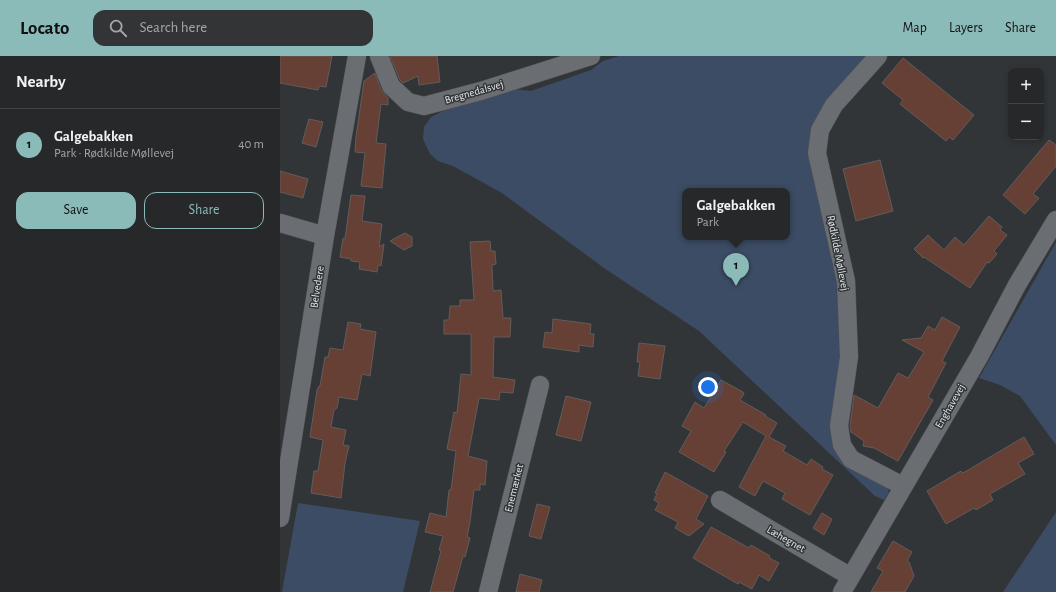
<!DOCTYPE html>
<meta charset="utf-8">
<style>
body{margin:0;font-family:"Alegreya Sans",sans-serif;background:#323436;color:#f1f3f6}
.controls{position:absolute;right:12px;top:12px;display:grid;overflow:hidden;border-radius:8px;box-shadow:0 2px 6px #0003}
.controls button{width:36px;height:36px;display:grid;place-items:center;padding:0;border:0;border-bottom:1px solid #424447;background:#26282a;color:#f1f3f6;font:20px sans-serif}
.you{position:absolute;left:428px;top:331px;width:14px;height:14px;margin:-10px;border:3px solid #fff;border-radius:50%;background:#1a73e8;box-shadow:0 0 0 6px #1a73e833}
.badge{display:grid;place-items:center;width:26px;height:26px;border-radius:50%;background:#8bbbb9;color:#111;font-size:13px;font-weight:700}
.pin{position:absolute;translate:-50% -33px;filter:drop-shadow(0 1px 2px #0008)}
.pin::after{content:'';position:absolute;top:21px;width:14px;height:12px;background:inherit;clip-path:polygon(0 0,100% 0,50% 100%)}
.popup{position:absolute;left:402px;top:132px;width:108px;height:52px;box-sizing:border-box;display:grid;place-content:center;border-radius:8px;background:#26282a;filter:drop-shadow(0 1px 3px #0005);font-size:13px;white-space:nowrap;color:#a4a6a8}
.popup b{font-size:15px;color:#f1f3f6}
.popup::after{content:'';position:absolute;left:50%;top:100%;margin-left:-8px;border:8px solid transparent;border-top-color:#26282a}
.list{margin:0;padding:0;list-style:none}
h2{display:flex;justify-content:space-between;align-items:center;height:52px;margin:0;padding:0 16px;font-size:17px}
h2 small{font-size:13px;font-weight:400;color:#a4a6a8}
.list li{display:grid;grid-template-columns:26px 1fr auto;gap:12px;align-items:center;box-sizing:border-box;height:72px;padding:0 16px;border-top:1px solid #424447}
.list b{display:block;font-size:15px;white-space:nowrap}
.list p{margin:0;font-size:13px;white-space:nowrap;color:#a4a6a8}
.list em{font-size:13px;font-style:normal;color:#a4a6a8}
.actions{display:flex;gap:8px;padding:12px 16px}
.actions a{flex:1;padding:9px 0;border:1px solid #8bbbb9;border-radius:12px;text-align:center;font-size:14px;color:#8bbbb9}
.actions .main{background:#8bbbb9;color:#111}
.icon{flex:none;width:22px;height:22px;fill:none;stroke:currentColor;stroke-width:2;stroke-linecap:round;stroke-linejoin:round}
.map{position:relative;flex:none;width:776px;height:536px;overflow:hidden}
header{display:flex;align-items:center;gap:24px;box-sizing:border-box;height:56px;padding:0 20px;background:#8bbbb9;color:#111}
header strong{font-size:19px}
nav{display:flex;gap:22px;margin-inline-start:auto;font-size:14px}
.search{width:280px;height:36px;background:#323436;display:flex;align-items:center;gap:10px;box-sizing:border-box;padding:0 14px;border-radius:12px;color:#a4a6a8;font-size:15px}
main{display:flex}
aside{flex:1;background:#26282a}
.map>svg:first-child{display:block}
.green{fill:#3c4c65;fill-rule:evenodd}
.building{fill:#663f35;stroke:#625c5b}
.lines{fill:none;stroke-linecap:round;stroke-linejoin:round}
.minor-casing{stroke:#4f5155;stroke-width:19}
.minor{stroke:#6a6d71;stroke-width:18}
.labels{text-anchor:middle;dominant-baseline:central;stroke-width:3;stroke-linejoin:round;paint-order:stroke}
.street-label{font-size:11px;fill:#e7e8ea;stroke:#323538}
</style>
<header>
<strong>Locato</strong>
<div class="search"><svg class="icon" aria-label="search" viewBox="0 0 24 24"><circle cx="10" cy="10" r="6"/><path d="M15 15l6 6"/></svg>Search here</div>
<nav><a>Map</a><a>Layers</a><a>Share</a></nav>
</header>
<main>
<aside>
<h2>Nearby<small></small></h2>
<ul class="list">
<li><span class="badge">1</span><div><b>Galgebakken</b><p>Park · Rødkilde Møllevej</p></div><em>40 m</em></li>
</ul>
<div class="actions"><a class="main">Save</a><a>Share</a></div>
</aside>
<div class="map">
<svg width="776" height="536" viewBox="0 0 776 536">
<rect width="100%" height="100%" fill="#323538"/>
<path class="green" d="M 339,0 L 592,0 L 536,74 L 565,247 L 554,380 L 606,428 L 609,436 L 604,444 L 595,440 L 419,275 L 324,212 L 222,137 L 173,110 L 158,105 L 150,98 L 143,83 L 144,71 L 151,61 L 169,52 L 234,33 L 251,35 L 311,14 L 323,5 ZM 405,135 L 507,135 L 507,181 L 405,181 Z
M 776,186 L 776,389 L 740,340 L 720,329 L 699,322 Z
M 18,447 L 140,465 L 123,536 L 2,536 Z
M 776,456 L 776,536 L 723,536 Z"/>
<path class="building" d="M 0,0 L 52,0 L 46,31 L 39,30 L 38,34 L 0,27 Z
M 110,0 L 157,0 L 160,26 L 139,29 L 138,20 L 123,27 L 120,24 Z
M 623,2 L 694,59 L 673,84 L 669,81 L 666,85 L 620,48 L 623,44 L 602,27 Z
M 95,17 L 101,34 L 108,42 L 108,49 L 101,48 L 96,87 L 106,88 L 102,132 L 81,130 L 85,97 L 75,96 L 76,81 L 84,25 Z
M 29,63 L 43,66 L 36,91 L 22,87 Z
M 769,84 L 776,89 L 776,110 L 753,138 L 759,142 L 745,158 L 723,139 Z
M 600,104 L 613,155 L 576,165 L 563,113 Z
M 0,115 L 28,123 L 23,142 L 0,136 Z
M 71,139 L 85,140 L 82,165 L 102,168 L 99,191 L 104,188 L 101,210 L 98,209 L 97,216 L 79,213 L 80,206 L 71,205 L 71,203 L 60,201 L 63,182 L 65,183 Z
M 709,160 L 722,171 L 720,174 L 727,179 L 714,195 L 717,198 L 709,207 L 707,206 L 690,232 L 644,201 L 643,202 L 634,193 L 648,179 L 664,194 L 675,181 L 684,189 Z
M 125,177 L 132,181 L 132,190 L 124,194 L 110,185 Z
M 210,185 L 211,195 L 215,195 L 216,208 L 212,209 L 213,235 L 221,234 L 223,262 L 231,262 L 230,281 L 214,281 L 213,321 L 235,324 L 233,337 L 220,336 L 219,344 L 199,342 L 188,400 L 207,405 L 205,429 L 200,428 L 200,434 L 194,434 L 190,466 L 187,481 L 190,482 L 185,501 L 183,500 L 173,536 L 150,536 L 161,495 L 159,494 L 163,480 L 145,476 L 150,457 L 166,461 L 169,434 L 171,434 L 176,395 L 167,393 L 174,356 L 177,357 L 181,318 L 191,319 L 191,278 L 164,278 L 164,264 L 169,264 L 170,250 L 180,250 L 180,244 L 194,244 L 190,186 Z
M 662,261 L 680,271 L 662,305 L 666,307 L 648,341 L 653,344 L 618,405 L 594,392 L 583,390 L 584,385 L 571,376 L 570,370 L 574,339 L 598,352 L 618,317 L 628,322 L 644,296 L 622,284 L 641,282 L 648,270 L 655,274 Z
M 273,263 L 311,268 L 310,278 L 314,278 L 313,291 L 299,289 L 299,296 L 263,291 L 265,276 L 272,277 Z
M 68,266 L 81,268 L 80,273 L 96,276 L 90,320 L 82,318 L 77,344 L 59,341 L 57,352 L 54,354 L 51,371 L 66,374 L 63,389 L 69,390 L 65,407 L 61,442 L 31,437 L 34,415 L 38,415 L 43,384 L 30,381 L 37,334 L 39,330 L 40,330 L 45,301 L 48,301 L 50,292 L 63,294 Z
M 359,287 L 385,290 L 380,323 L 358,320 L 360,306 L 357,306 Z
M 441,324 L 463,336 L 464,338 L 460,344 L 486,359 L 485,360 L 497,367 L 489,381 L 506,390 L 503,395 L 527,409 L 531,403 L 543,411 L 542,413 L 553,419 L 530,459 L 502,443 L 505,437 L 483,425 L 475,440 L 459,431 L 486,380 L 463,366 L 444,395 L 446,396 L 434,416 L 399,396 L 411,375 L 402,370 L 415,346 L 424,352 Z
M 286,340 L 311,346 L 301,385 L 276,379 Z
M 744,381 L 754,398 L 738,407 L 745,418 L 710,438 L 713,444 L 696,454 L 694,452 L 666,468 L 647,435 L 681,415 L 683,417 Z
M 385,416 L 428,440 L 416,463 L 424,468 L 409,480 L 395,472 L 398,466 L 375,454 L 379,447 L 374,444 L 377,438 L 375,437 Z
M 257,448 L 270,451 L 261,483 L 249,480 Z
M 542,457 L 552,463 L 544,479 L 533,472 Z
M 431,471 L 469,492 L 471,489 L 490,500 L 489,502 L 499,507 L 489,525 L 479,519 L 472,533 L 459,526 L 458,528 L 413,502 Z
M 613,485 L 632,496 L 627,505 L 629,506 L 634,520 L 625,536 L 591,536 L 603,515 L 597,512 Z
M 240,518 L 262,524 L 259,536 L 236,536 Z"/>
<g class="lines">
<g class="minor-casing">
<path id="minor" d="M 99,0 L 111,30 L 128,46 L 144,50 L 201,35 L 311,0
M 598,0 L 554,49 L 540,74 L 537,97 L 566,225 L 569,301 L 559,370 L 562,389 L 571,403 L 623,430
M 0,167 L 45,180
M 440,444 L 571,521
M 0,462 L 45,180 L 77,0
M 208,536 L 260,329
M 562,536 L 699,301 L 737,229 L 776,164"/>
</g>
<use href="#minor" class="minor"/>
</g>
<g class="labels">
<g class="street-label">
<text transform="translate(194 36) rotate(-16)">Bregnedalsvej</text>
<text transform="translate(558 197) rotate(79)">Rødkilde Møllevej</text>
<text transform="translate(37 231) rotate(-81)">Belvedere</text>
<text transform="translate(670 350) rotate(-60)">Enghavevej</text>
<text transform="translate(234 432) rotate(-76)">Enemærket</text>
<text transform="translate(506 483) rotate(30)">Læhegnet</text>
</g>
</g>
</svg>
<div class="controls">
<button>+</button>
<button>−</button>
</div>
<div class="you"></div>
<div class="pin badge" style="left:456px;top:230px">1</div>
<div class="popup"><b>Galgebakken</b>Park</div>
</div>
</main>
